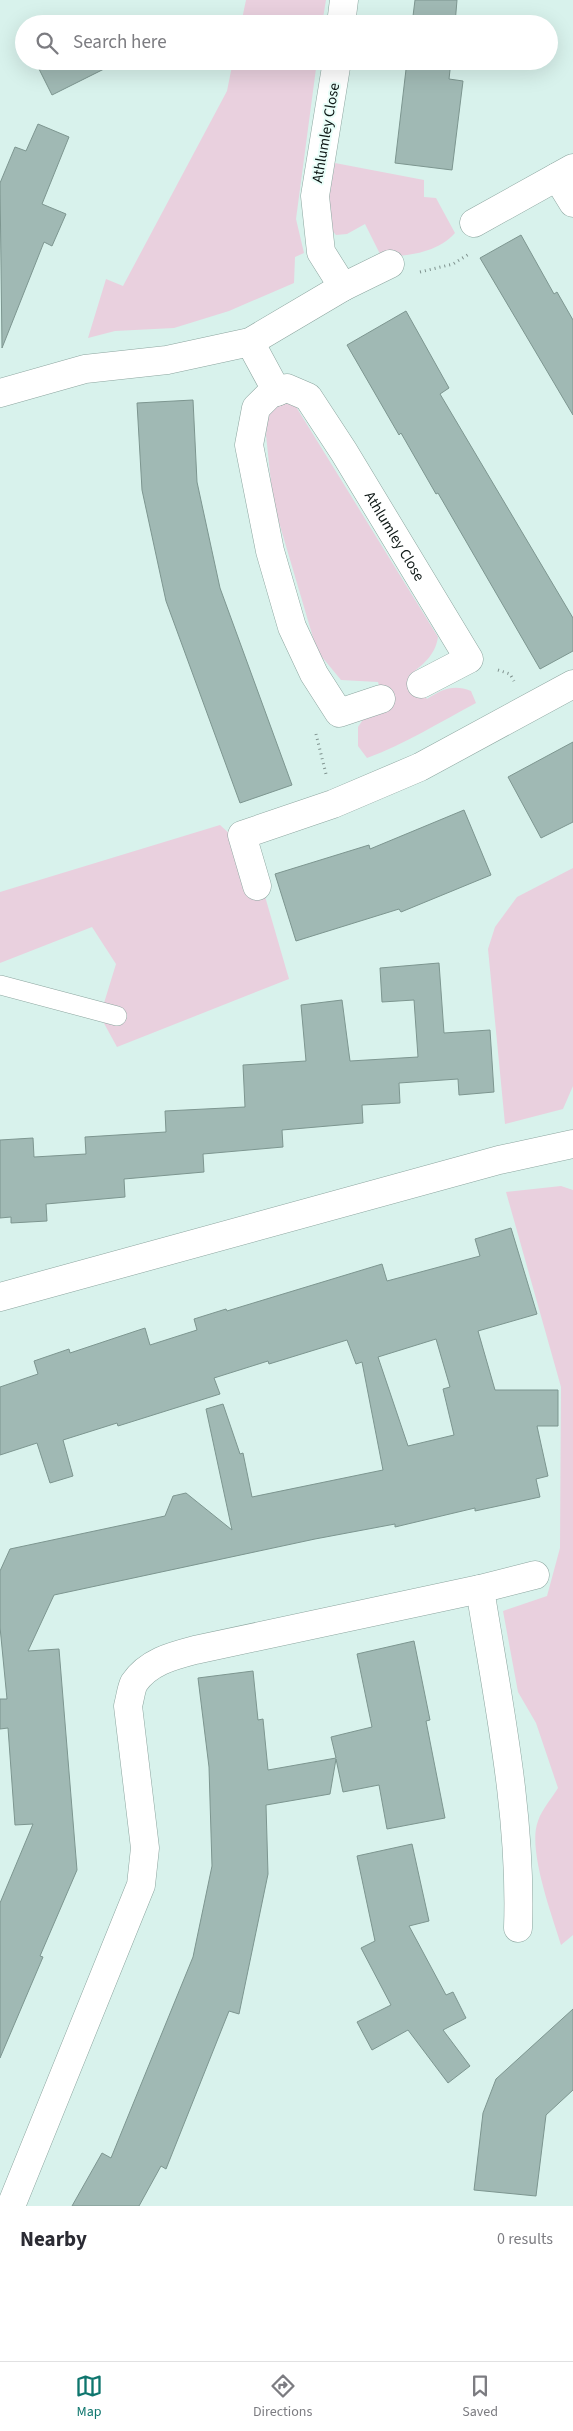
<!DOCTYPE html>
<style>
body{margin:0;font-family:"Source Sans 3",sans-serif;background:#f2f2f3;color:#2b2b33}
.list{margin:0;padding:0;list-style:none}
h2{display:flex;justify-content:space-between;align-items:center;height:65px;margin:0;padding:0 20px;font-size:21px}
h2 small{font-size:16px;font-weight:400;color:#7c7c81}
.icon{flex:none;width:28px;height:28px;fill:none;stroke:currentColor;stroke-width:2;stroke-linecap:round;stroke-linejoin:round}
.map{position:relative;flex:none;width:573px;height:2206px;overflow:hidden}
.search{position:absolute;background:#fff;box-shadow:0 5px 20px #0002;left:15px;right:15px;top:15px;height:55px;display:flex;align-items:center;gap:12px;box-sizing:border-box;padding:0 18px;border-radius:28px;color:#7c7c81;font-size:19px}
.sheet{height:155px;background:#fff}
nav{display:flex;justify-content:space-around;align-items:center;box-sizing:border-box;height:70px;border-top:1px solid #e1e1e2;background:#fff;font-size:14px;color:#7c7c81}
nav a{display:grid;justify-items:center;gap:2px}
nav .on{color:#0f766e}
.map>svg:first-child{display:block}
.green{fill:#e9d0de}
.building{fill:#a0b9b4;stroke:#7d9690;fill-rule:evenodd}
.lines{fill:none;stroke-linecap:round;stroke-linejoin:round}
.service-casing{stroke:#8ca59f;stroke-width:20}
.minor-casing{stroke:#8ca59f;stroke-width:29}
.path{stroke:#7f928e;stroke-width:3;stroke-dasharray:1 4;stroke-linecap:butt}
.service{stroke:#fff;stroke-width:19}
.minor{stroke:#fff;stroke-width:28}
.labels{text-anchor:middle;dominant-baseline:central;stroke-width:4;stroke-linejoin:round;paint-order:stroke}
.street-label{font-size:15px;fill:#0d1715;stroke:#e9fef9}
</style>
<div class="map">
<svg width="573" height="2206" viewBox="0 0 573 2206">
<rect width="100%" height="100%" fill="#d8f2ec"/>
<path class="green" d="M 246,0 L 326,0 L 322,24 L 241,24 Z
M 233,61 L 317,61 L 296,219 L 304,253 L 295,257 L 294,283 L 229,311 L 174,328 L 115,331 L 88,338 L 106,279 L 123,286 L 227,91 Z
M 335,163 L 424,180 L 424,197 L 436,198 L 455,233 C 437,253 406,257 381,256 L 365,224 L 347,234 L 336,235 L 328,226 L 326,213 Z
M 285,403 L 295,405 L 438,637 C 435,656 423,664 409,676 L 427,699 C 442,689 454,684 471,691 L 476,703 C 440,722 405,744 367,758 L 358,746 L 358,727 L 370,709 L 385,705 L 378,682 L 341,680 L 317,651 L 273,502 L 266,435 L 268,411 Z
M 220,825 L 253,855 L 289,979 L 117,1047 L 100,1016 L 116,964 L 92,927 L 0,963 L 0,892 Z
M 573,868 L 573,1086 L 563,1109 L 505,1124 L 488,949 L 495,927 L 517,897 Z
M 561,1186 L 573,1190 L 573,1935 L 561,1945 C 552,1915 527,1849 538,1821 C 542,1809 552,1798 558,1788 L 536,1723 L 518,1692 L 503,1611 L 547,1596 L 560,1548 L 561,1387 L 506,1192 Z"/>
<path class="building" d="M 415,0 L 457,0 L 455,24 L 412,24 Z
M 35,61 L 112,61 L 114,64 L 52,95 Z
M 407,61 L 451,61 L 449,79 L 463,81 L 452,170 L 395,163 Z
M 38,124 L 69,137 L 42,204 L 66,214 L 52,246 L 44,242 L 2,348 L 0,183 L 15,147 L 26,151 Z
M 521,235 L 554,294 L 557,292 L 573,320 L 573,415 L 480,258 Z
M 406,311 L 449,388 L 440,394 L 573,618 L 573,651 L 540,669 L 438,493 L 436,494 L 401,433 L 399,435 L 347,345 Z
M 193,400 L 197,482 L 220,588 L 292,785 L 240,803 L 166,601 L 142,490 L 137,403 Z
M 573,742 L 573,822 L 541,838 L 508,777 Z
M 464,810 L 491,875 L 401,912 L 399,909 L 296,941 L 275,874 L 369,845 L 370,849 Z
M 439,963 L 444,1033 L 490,1030 L 494,1092 L 459,1095 L 458,1079 L 399,1083 L 400,1103 L 362,1105 L 363,1123 L 282,1130 L 283,1147 L 203,1154 L 204,1172 L 124,1179 L 125,1197 L 46,1204 L 47,1221 L 11,1223 L 11,1217 L 0,1218 L 0,1140 L 33,1138 L 34,1157 L 86,1154 L 85,1137 L 166,1132 L 165,1111 L 245,1107 L 243,1065 L 306,1061 L 301,1005 L 342,1000 L 350,1061 L 418,1057 L 414,1000 L 382,1002 L 380,968 Z
M 511,1228 L 537,1314 L 478,1331 L 495,1390 L 558,1390 L 558,1426 L 537,1426 L 548,1476 L 536,1479 L 540,1497 L 475,1511 L 475,1508 L 395,1527 L 395,1524 L 315,1539 L 54,1595 L 28,1651 L 59,1649 L 77,1870 L 40,1956 L 43,1957 L 0,2058 L 0,1903 L 33,1824 L 15,1825 L 8,1728 L 0,1729 L 0,1699 L 7,1699 L 0,1627 L 0,1571 L 10,1549 L 165,1516 L 173,1496 L 186,1493 L 232,1530 L 206,1409 L 223,1404 L 240,1454 L 243,1453 L 252,1497 L 383,1470 L 362,1362 L 356,1364 L 347,1340 L 269,1364 L 268,1361 L 214,1378 L 220,1394 L 118,1426 L 117,1423 L 63,1440 L 73,1476 L 50,1483 L 37,1443 L 0,1455 L 0,1387 L 38,1374 L 34,1361 L 69,1349 L 70,1353 L 145,1328 L 150,1345 L 197,1330 L 194,1319 L 226,1309 L 227,1311 L 382,1264 L 387,1281 L 480,1256 L 475,1239 ZM 436,1339 L 450,1387 L 443,1389 L 454,1435 L 408,1446 L 378,1357 Z
M 414,1641 L 430,1720 L 426,1721 L 445,1818 L 387,1829 L 379,1785 L 343,1792 L 336,1759 L 330,1794 L 266,1805 L 268,1874 L 239,2014 L 229,2011 L 166,2169 L 161,2166 L 139,2206 L 72,2206 L 102,2153 L 111,2158 L 193,1957 L 212,1866 L 209,1767 L 198,1678 L 253,1671 L 258,1720 L 263,1719 L 268,1770 L 336,1758 L 331,1737 L 372,1727 L 357,1654 Z
M 412,1844 L 429,1921 L 409,1926 L 446,1995 L 453,1992 L 466,2018 L 443,2030 L 470,2066 L 448,2083 L 408,2030 L 372,2050 L 357,2022 L 391,2005 L 361,1948 L 375,1941 L 357,1856 Z
M 573,2009 L 573,2090 L 546,2115 L 536,2196 L 474,2190 L 483,2113 L 496,2079 Z"/>
<g class="lines">
<g class="service-casing">
<path id="service" d="M 0,985 L 117,1016"/>
</g>
<g class="minor-casing">
<g id="minor">
<path d="M 341,24 L 344,0"/>
<path d="M 337,61 L 315,196 L 321,252 L 343,287"/>
<path d="M 557,177 L 573,203"/>
<path d="M 474,223 L 573,168"/>
<path d="M 250,342 L 277,392"/>
<path d="M 0,393 L 85,369 L 167,360 L 250,342 L 343,287 L 390,264"/>
<path id="s1" d="M 381,699 L 339,713 L 314,674 L 292,627 L 270,551 L 249,445 L 256,408 L 270,394 L 287,388 L 308,397 L 344,452 L 469,659 L 421,684"/>
<path d="M 257,886 L 242,835 L 333,804 L 420,767 L 573,684"/>
<path d="M 0,1297 L 499,1160 L 573,1144"/>
<path d="M 480,1589 C 498,1702 522,1814 518,1928"/>
<path d="M 11,2206 L 141,1885 L 145,1848 L 128,1706 C 130,1699 131,1689 134,1683 C 148,1662 172,1656 195,1650 L 480,1589 L 535,1575"/>
</g>
</g>
<path class="path" d="M 420,272 L 453,264 L 469,254
M 498,670 L 510,674 L 514,681
M 316,734 L 326,774"/>
<use href="#service" class="service"/>
<use href="#minor" class="minor"/>
</g>
<g class="labels">
<g class="street-label">
<text transform="translate(326 133) rotate(-80)">Athlumley Close</text>
<text stroke="none"><textPath href="#s1" startOffset="592">Athlumley Close</textPath></text>
</g>
</g>
</svg>
<div class="search"><svg class="icon" aria-label="search" viewBox="0 0 24 24"><circle cx="10" cy="10" r="6"/><path d="M15 15l6 6"/></svg>Search here</div>
</div>
<section class="sheet">
<h2>Nearby<small>0 results</small></h2>
<ul class="list">
</ul>
</section>
<nav>
<a class="on"><svg class="icon" aria-label="map" viewBox="0 0 24 24"><path d="M3 6l6-2 6 2 6-2v14l-6 2-6-2-6 2zM9 4v14M15 6v14"/></svg>Map</a>
<a><svg class="icon" aria-label="directions" viewBox="0 0 24 24"><path d="M12 3l9 9-9 9-9-9zM9 14v-3h6M13 9l2 2-2 2"/></svg>Directions</a>
<a><svg class="icon" aria-label="saved" viewBox="0 0 24 24"><path d="M7 4h10v16l-5-4-5 4z"/></svg>Saved</a>
</nav>
